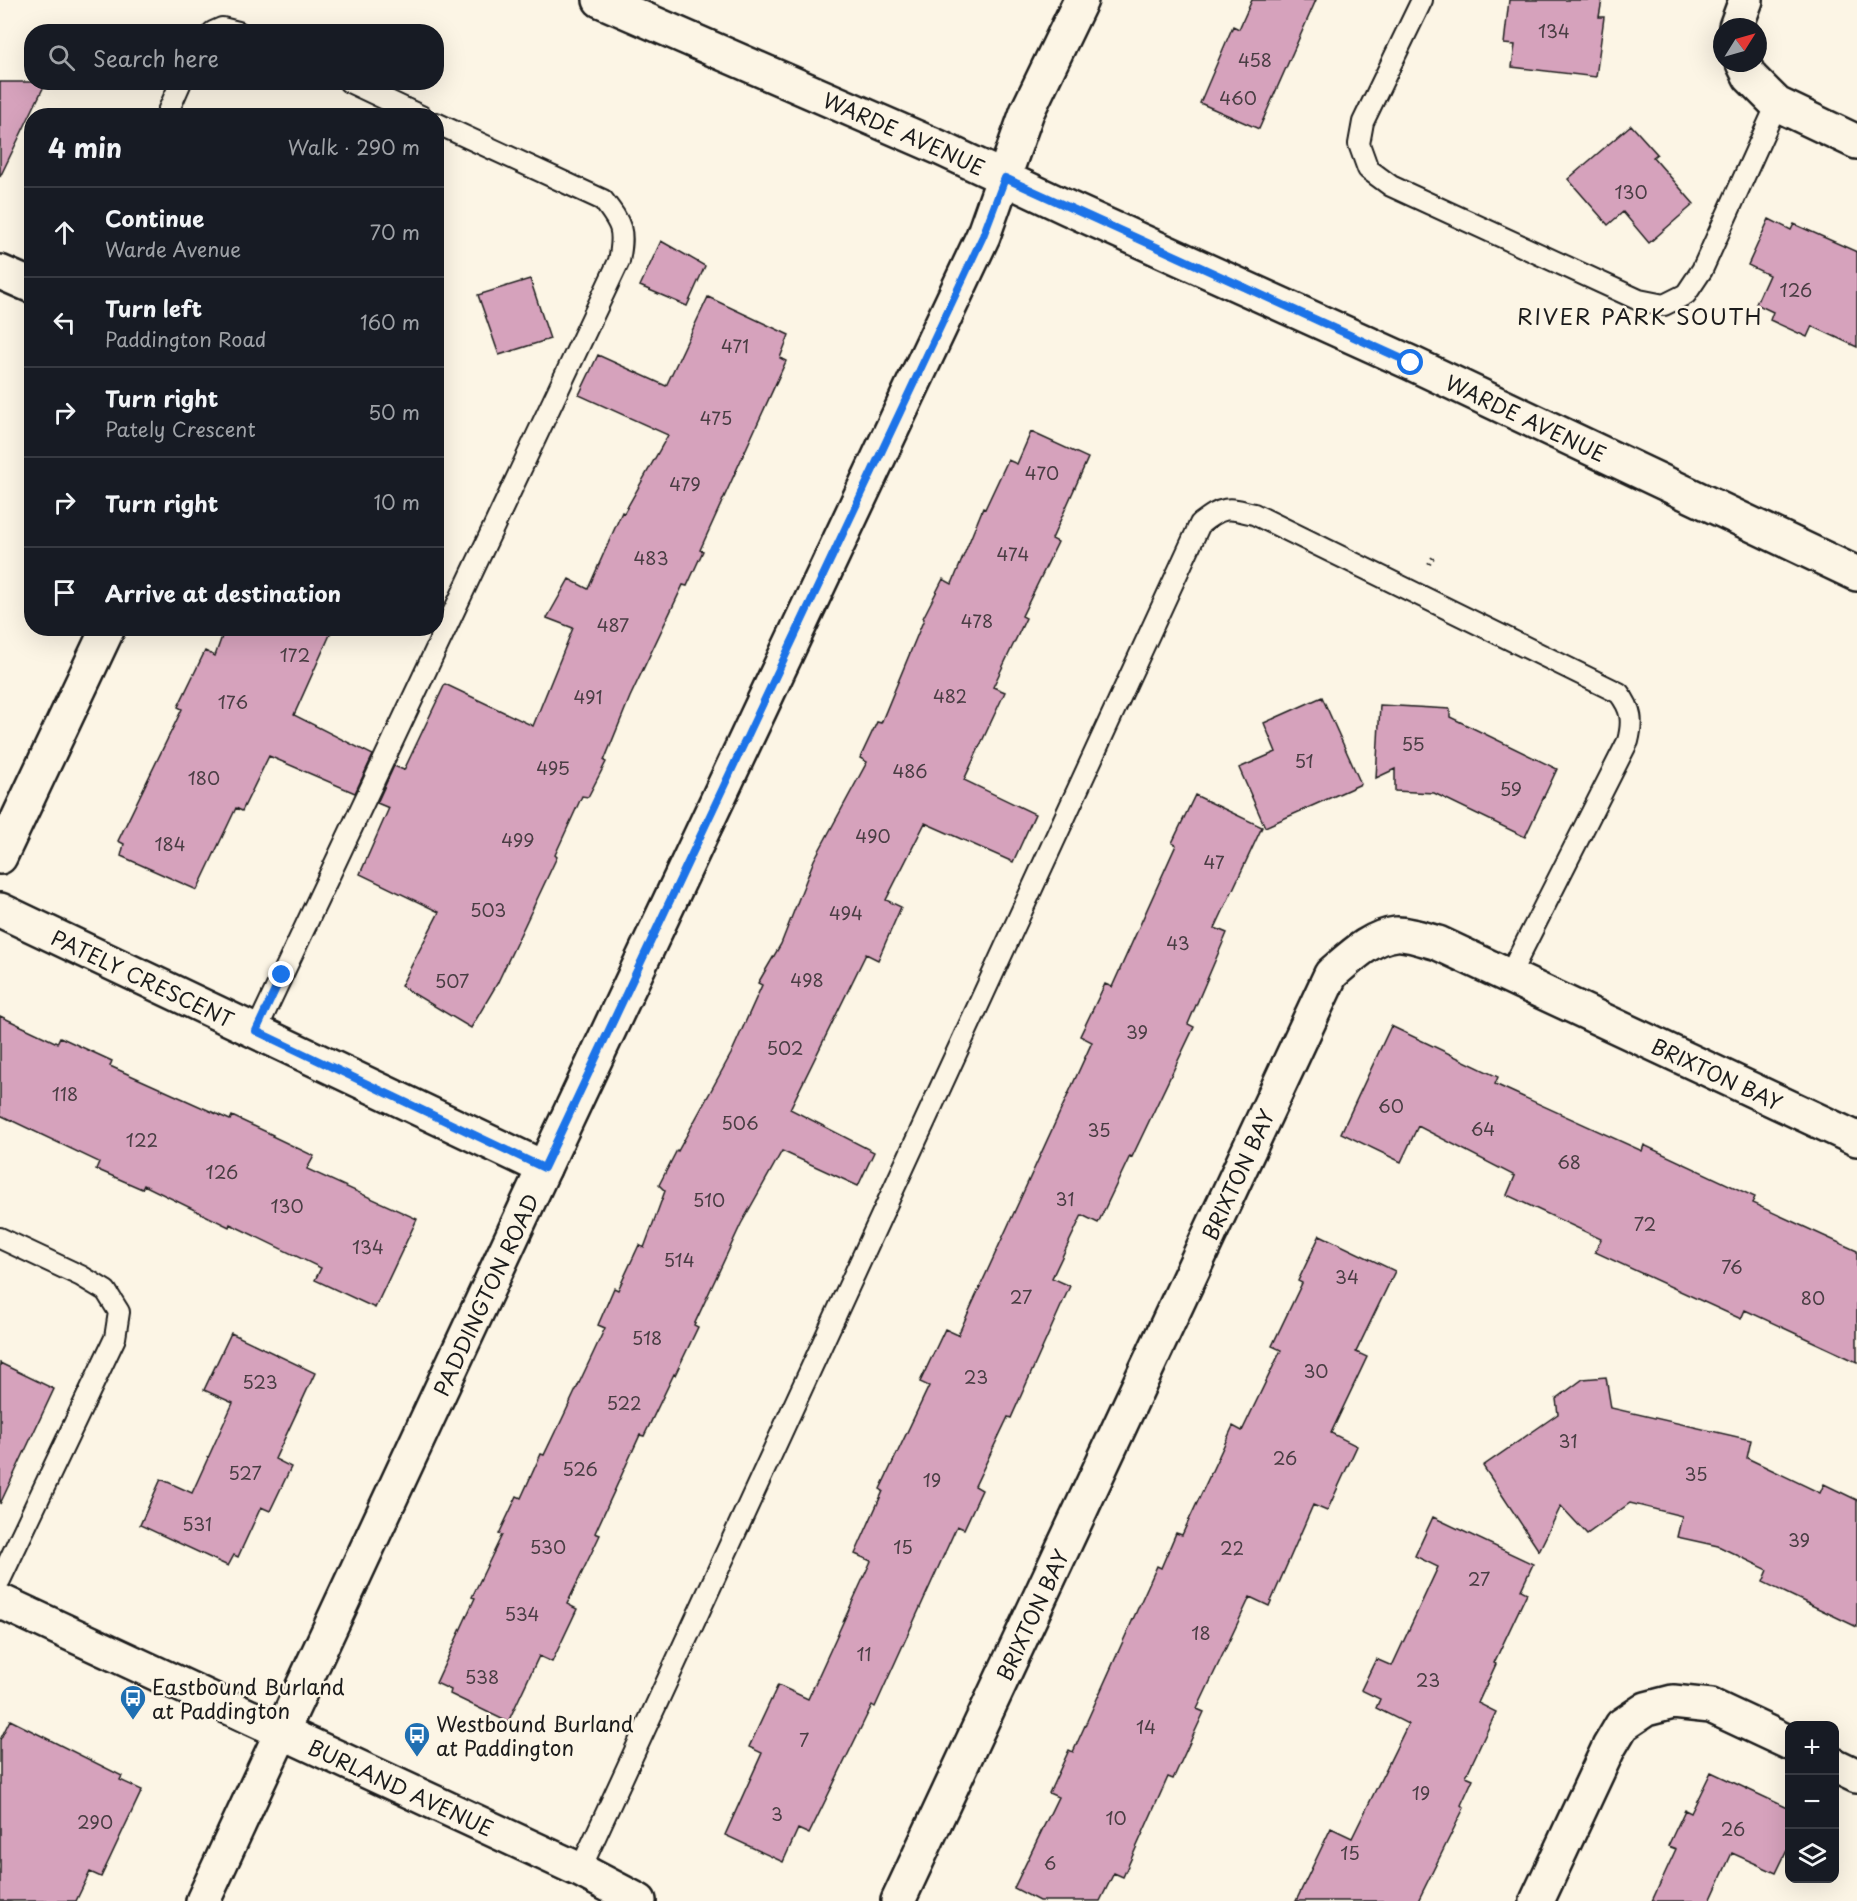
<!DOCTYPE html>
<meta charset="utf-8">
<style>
body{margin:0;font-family:"Playpen Sans",sans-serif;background:#242831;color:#f1f3f6}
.controls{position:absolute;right:18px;bottom:18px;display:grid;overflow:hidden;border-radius:12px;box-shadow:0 6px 24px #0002}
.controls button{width:54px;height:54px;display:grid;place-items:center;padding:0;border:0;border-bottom:2px solid #363941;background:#171b24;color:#f1f3f6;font:30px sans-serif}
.compass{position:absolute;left:1713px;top:18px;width:54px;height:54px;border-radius:50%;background:#171b24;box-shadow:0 6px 24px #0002;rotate:53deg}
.stop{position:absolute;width:18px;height:18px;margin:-14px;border:4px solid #1a73e8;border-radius:50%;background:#fff}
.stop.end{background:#1a73e8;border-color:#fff;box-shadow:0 2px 6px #0008}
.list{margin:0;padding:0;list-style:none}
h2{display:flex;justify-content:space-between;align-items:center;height:78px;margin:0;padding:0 24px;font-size:26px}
h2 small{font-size:20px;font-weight:400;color:#9ea1a6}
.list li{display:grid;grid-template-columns:39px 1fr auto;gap:18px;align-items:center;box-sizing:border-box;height:90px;padding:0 24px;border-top:2px solid #363941}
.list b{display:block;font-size:22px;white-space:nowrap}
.list p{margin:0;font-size:20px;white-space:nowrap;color:#9ea1a6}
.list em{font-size:20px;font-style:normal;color:#9ea1a6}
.icon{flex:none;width:33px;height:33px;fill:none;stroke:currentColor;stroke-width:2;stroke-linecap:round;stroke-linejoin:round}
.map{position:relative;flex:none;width:1857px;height:1901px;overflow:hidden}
.search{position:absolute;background:#171b24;box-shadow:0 6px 24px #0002;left:24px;top:24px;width:420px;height:66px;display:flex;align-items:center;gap:15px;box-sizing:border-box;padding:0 21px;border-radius:24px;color:#9ea1a6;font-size:22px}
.panel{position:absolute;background:#171b24;box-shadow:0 6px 24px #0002;left:24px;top:108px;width:420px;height:528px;border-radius:24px}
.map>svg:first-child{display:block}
.building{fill:#d6a2bc;stroke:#1c1c1c;stroke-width:1.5}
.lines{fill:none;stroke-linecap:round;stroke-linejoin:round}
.lane-casing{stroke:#1c1c1c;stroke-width:24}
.street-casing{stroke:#1c1c1c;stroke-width:38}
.secondary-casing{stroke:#1c1c1c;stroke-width:38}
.path{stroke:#1c1c1c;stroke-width:4;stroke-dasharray:1.5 4.5;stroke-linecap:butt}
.lane{stroke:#fcf5e5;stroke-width:20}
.street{stroke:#fcf5e5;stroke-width:33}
.secondary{stroke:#fcf5e5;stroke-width:33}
.route{stroke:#1a73e8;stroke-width:8}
.labels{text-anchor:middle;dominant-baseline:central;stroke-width:5;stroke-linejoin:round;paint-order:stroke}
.number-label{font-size:18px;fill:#4a3e44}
.street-label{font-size:21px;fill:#1c1c1c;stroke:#fcf5e5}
.poi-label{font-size:21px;fill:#1c1c1c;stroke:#fcf5e5;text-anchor:start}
.neighbourhood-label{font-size:22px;letter-spacing:1.5px;fill:#1c1c1c;stroke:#fcf5e5}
</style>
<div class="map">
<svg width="1857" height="1901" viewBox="0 0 1857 1901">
<rect width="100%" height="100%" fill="#fcf5e5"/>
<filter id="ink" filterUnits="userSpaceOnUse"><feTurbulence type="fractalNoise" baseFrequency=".0167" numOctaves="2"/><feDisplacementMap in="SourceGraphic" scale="12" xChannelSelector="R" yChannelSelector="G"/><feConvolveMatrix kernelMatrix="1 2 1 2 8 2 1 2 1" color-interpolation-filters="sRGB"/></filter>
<g filter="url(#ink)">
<path class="building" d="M 1252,0 L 1316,0 L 1259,129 L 1200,103 L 1233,26 L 1239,29 Z
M 1509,0 L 1602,0 L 1599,17 L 1604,17 L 1596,77 L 1512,67 L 1515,45 L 1504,44 Z
M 0,82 L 46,82 L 0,177 Z
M 1631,125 L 1657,154 L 1653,157 L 1694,204 L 1649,243 L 1623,212 L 1608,225 L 1568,179 Z
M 1769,219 L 1791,230 L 1794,224 L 1857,252 L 1857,347 L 1812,326 L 1807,337 L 1770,320 L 1773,312 L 1756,304 L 1769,275 L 1748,265 Z
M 661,241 L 705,266 L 687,306 L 640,286 Z
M 530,279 L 550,339 L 499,355 L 478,295 Z
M 708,297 L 789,335 L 780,358 L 786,361 L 700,550 L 703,551 L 687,586 L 683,585 L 630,697 L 604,761 L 606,762 L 588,797 L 582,796 L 555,855 L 557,857 L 497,984 L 471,1028 L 401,986 L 439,912 L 360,874 L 389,808 L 377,803 L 394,766 L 404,770 L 445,684 L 533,726 L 573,628 L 547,618 L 569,579 L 588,589 L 622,512 L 624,513 L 668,435 L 579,395 L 598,355 L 666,386 Z
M 1031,432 L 1088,458 L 1052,539 L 1058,542 L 1022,616 L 1026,618 L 993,687 L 1005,692 L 964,780 L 1035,814 L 1013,862 L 925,823 L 886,900 L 901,907 L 878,960 L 866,954 L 790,1109 L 874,1152 L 858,1186 L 782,1151 L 741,1224 L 694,1325 L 698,1327 L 675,1375 L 674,1374 L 644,1436 L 640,1435 L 595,1533 L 600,1535 L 567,1604 L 577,1609 L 552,1662 L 539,1656 L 508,1722 L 450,1694 L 451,1690 L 436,1683 L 475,1598 L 472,1597 L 502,1535 L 499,1534 L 517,1496 L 521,1498 L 541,1454 L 544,1455 L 556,1430 L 557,1430 L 605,1328 L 598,1325 L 614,1288 L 618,1290 L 639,1245 L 644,1248 L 665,1191 L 659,1185 L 677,1150 L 678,1151 L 731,1054 L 762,985 L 758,983 L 781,944 L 814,860 L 867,762 L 860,758 L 877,722 L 881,723 L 924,619 L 923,618 L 943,579 L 952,584 L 983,508 L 985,509 L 1008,460 L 1017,464 Z
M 225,628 L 333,628 L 294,715 L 373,755 L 355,793 L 269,756 L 242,811 L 236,808 L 197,890 L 121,856 L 124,844 L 118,841 L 182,709 L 178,707 L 205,651 L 215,656 Z
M 1322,697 L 1361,784 L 1265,827 L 1239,768 L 1276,752 L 1264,723 Z
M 1380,705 L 1450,709 L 1450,717 L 1557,769 L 1525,837 L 1434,793 L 1395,791 L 1395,769 L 1376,778 Z
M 1195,795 L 1262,827 L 1215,928 L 1227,933 L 1188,1024 L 1194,1027 L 1132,1157 L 1130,1156 L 1098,1223 L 1082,1215 L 1052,1278 L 1070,1286 L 1011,1418 L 1008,1417 L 975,1486 L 982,1490 L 964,1529 L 957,1526 L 875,1707 L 872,1705 L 809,1834 L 798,1829 L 783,1862 L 725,1835 L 762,1753 L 749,1747 L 778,1685 L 808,1699 L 871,1561 L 855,1554 L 883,1491 L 880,1489 L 929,1386 L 920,1382 L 945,1329 L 958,1335 L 1092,1042 L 1080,1036 L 1105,984 L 1112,987 L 1176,845 L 1172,843 Z
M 0,1016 L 57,1043 L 60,1037 L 112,1061 L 110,1066 L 230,1120 L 232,1116 L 273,1135 L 272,1136 L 314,1156 L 307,1169 L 417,1219 L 375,1308 L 315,1280 L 321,1268 L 230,1224 L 229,1227 L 144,1185 L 142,1189 L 96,1169 L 99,1162 L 0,1115 Z
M 1391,1026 L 1498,1077 L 1495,1084 L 1642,1151 L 1644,1145 L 1755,1197 L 1752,1203 L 1857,1251 L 1857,1362 L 1745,1310 L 1741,1319 L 1595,1252 L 1601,1239 L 1507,1195 L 1515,1176 L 1418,1126 L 1401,1162 L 1341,1133 Z
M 1320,1235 L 1395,1271 L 1356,1352 L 1367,1357 L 1331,1433 L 1357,1446 L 1327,1511 L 1313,1505 L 1269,1606 L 1250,1597 L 1197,1709 L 1204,1712 L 1173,1779 L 1168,1777 L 1123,1877 L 1114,1873 L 1100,1901 L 1039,1901 L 1014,1888 L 1058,1797 L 1049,1793 L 1069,1750 L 1073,1752 L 1157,1566 L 1161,1568 L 1176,1533 L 1182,1535 L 1233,1426 L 1242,1431 L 1281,1350 L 1272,1346 L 1302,1283 L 1298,1281 Z
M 231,1333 L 315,1373 L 275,1459 L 291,1467 L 270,1511 L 261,1507 L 238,1557 L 234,1555 L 228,1566 L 140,1525 L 161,1479 L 192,1493 L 233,1403 L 204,1390 Z
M 0,1363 L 54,1389 L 0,1504 Z
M 1606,1377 L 1611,1408 L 1751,1440 L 1747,1458 L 1820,1493 L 1824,1484 L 1857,1500 L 1857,1627 L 1763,1582 L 1768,1570 L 1718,1546 L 1677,1537 L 1682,1516 L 1630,1503 L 1587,1534 L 1561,1506 L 1539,1551 L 1483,1466 L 1558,1414 L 1556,1399 L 1583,1379 Z
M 1433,1517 L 1533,1564 L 1521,1590 L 1527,1593 L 1494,1663 L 1496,1664 L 1478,1703 L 1496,1712 L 1466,1776 L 1473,1779 L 1461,1805 L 1464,1808 L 1418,1901 L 1296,1901 L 1331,1828 L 1352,1838 L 1408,1724 L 1376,1708 L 1380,1699 L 1361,1690 L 1376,1659 L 1392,1666 L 1438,1567 L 1415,1556 Z
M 10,1720 L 122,1776 L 120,1780 L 142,1790 L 101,1877 L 90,1872 L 76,1901 L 0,1901 L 0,1740 Z
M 1711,1772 L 1790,1809 L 1790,1844 L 1776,1873 L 1732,1853 L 1710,1901 L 1652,1901 L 1676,1849 L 1668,1846 L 1685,1810 L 1691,1813 Z"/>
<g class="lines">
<g class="lane-casing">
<path id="lane" d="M 1422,0 L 1363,122 L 1359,144 L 1368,169 L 1391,186 L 1639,300 L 1664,305 L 1686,294 L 1702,270 L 1777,104
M 213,32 L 222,28 L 238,32
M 349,82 L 421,116
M 166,116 L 181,82
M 256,1031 L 619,261 C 625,230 622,225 603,200 L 436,123
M 0,1238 L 81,1276 L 106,1291 L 119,1312 L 115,1338 L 0,1580
M 580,1870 L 1200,524 C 1223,506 1227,507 1254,514 L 1619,693 C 1632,710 1633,721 1628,741 L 1509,976"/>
</g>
<g class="street-casing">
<g id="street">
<path d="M 1736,27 L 1746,0"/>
<path d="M 1743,63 L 1750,77 L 1777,104 L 1857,142"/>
<path d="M 0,272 L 32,286"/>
<path d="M 0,857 L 108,628"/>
<path id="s1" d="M 0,910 L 544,1168"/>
<path d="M 1834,1765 L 1857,1776"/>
<path id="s2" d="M 898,1901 L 1331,974 C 1350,958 1370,937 1396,934 C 1406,933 1427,940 1438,943 L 1857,1139"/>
<path d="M 1537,1901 L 1609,1747 L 1622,1725 L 1646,1709 L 1673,1702 L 1711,1706 L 1790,1743"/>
</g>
</g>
<g class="secondary-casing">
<g id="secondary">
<path id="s3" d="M 600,0 L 938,147 L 1068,208 L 1411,363 L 1857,574"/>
<path id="s4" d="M 0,1601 L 580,1870 L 639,1901"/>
<path id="s5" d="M 203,1901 L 544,1168 L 983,236 L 1027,112 L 1081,0"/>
</g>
</g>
<path class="path" d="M 1429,564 L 1435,554"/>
<use href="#lane" class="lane"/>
<use href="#street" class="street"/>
<use href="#secondary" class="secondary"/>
</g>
</g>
<g class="lines" filter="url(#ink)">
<path class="route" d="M 282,975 L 256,1031 L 544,1168 L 983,236 L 1005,178 L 1411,363"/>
</g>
<defs>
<g id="bus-pin" transform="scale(1.35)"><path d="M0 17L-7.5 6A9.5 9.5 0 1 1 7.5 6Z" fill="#1f6fb2" stroke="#fcf5e5"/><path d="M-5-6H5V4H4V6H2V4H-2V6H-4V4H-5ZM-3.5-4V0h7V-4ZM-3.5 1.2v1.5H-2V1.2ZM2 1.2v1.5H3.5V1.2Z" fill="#fff"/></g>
</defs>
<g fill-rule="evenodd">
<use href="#bus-pin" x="133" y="1698"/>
<use href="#bus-pin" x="417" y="1735"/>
</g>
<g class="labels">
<g class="number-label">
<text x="1554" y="30">134</text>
<text x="1255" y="59">458</text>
<text x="1238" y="97">460</text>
<text x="1631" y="191">130</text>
<text x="1796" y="289">126</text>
<text x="735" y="345">471</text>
<text x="716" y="417">475</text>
<text x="1042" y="472">470</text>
<text x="685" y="483">479</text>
<text x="1013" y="553">474</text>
<text x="651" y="557">483</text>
<text x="977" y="620">478</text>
<text x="613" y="624">487</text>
<text x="295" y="654">172</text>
<text x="950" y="695">482</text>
<text x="588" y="696">491</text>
<text x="233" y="701">176</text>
<text x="1413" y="743">55</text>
<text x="1304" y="760">51</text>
<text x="553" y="767">495</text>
<text x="910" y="770">486</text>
<text x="204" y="777">180</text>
<text x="1511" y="788">59</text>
<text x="873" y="835">490</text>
<text x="518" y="839">499</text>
<text x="170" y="843">184</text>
<text x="1214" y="861">47</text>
<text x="488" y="909">503</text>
<text x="846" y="912">494</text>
<text x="1178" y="942">43</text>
<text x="807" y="979">498</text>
<text x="452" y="980">507</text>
<text x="1137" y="1031">39</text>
<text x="785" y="1047">502</text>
<text x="65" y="1093">118</text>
<text x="1391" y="1105">60</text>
<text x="740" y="1122">506</text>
<text x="1483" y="1128">64</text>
<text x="1099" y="1129">35</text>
<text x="142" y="1139">122</text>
<text x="1569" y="1161">68</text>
<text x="222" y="1171">126</text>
<text x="1065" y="1198">31</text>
<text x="709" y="1199">510</text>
<text x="287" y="1205">130</text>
<text x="1645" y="1223">72</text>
<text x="368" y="1246">134</text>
<text x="679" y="1259">514</text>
<text x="1732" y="1266">76</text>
<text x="1347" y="1276">34</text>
<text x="1021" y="1296">27</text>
<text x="1813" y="1297">80</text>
<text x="647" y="1337">518</text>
<text x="1316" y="1370">30</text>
<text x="976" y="1376">23</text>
<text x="260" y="1381">523</text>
<text x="624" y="1402">522</text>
<text x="1568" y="1440">31</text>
<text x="1285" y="1457">26</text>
<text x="580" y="1468">526</text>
<text x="245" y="1472">527</text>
<text x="1696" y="1473">35</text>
<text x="932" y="1479">19</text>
<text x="197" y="1523">531</text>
<text x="1799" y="1539">39</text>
<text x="548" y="1546">530</text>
<text x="903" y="1546">15</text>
<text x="1232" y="1547">22</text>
<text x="1479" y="1578">27</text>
<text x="522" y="1613">534</text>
<text x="1201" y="1632">18</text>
<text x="864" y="1653">11</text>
<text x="482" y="1676">538</text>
<text x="1428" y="1679">23</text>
<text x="1146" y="1726">14</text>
<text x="804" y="1739">7</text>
<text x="1421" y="1792">19</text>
<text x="777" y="1813">3</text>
<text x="1116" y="1817">10</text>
<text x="95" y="1821">290</text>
<text x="1733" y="1828">26</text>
<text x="1350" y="1852">15</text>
<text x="1050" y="1862">6</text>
</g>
<g class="street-label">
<text stroke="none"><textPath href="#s3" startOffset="332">WARDE AVENUE</textPath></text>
<text stroke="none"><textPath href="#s3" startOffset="1016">WARDE AVENUE</textPath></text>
<text stroke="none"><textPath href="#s1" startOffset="158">PATELY CRESCENT</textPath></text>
<text stroke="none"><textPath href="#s2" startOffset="1452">BRIXTON BAY</textPath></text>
<text stroke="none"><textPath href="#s2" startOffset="802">BRIXTON BAY</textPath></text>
<text stroke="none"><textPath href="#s5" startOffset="669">PADDINGTON ROAD</textPath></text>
<text stroke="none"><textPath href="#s2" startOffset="316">BRIXTON BAY</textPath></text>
<text stroke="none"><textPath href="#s4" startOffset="442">BURLAND AVENUE</textPath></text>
</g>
<g class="poi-label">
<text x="152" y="1686">Eastbound Burland<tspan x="152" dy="24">at Paddington</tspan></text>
<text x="436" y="1723">Westbound Burland<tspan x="436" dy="24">at Paddington</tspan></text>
</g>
<g class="neighbourhood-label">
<text x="1640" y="315">RIVER PARK SOUTH</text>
</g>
</g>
</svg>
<div class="controls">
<button>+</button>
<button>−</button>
<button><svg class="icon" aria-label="layers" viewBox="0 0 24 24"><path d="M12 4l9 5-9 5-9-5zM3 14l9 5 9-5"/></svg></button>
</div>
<svg class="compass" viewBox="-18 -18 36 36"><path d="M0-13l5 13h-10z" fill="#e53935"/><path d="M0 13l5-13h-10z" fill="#9ea1a6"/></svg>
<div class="stop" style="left:1411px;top:363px"></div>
<div class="stop end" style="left:282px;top:975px"></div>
<div class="search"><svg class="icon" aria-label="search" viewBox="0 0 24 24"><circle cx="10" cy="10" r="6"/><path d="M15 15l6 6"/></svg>Search here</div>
<section class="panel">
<h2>4 min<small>Walk · 290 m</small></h2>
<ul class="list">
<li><svg class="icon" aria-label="ahead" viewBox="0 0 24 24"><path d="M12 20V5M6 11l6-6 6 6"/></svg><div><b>Continue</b><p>Warde Avenue</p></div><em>70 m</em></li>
<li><svg class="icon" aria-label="left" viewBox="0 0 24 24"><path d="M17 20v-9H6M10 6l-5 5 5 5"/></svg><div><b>Turn left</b><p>Paddington Road</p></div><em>160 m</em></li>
<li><svg class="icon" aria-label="right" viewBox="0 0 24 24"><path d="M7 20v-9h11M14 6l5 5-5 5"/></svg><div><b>Turn right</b><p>Pately Crescent</p></div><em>50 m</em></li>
<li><svg class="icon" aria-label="right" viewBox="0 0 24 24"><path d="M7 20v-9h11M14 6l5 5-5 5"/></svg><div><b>Turn right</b></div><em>10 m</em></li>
<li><svg class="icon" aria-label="arrive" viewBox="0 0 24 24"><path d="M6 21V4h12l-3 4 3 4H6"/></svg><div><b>Arrive at destination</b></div></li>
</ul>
</section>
</div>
